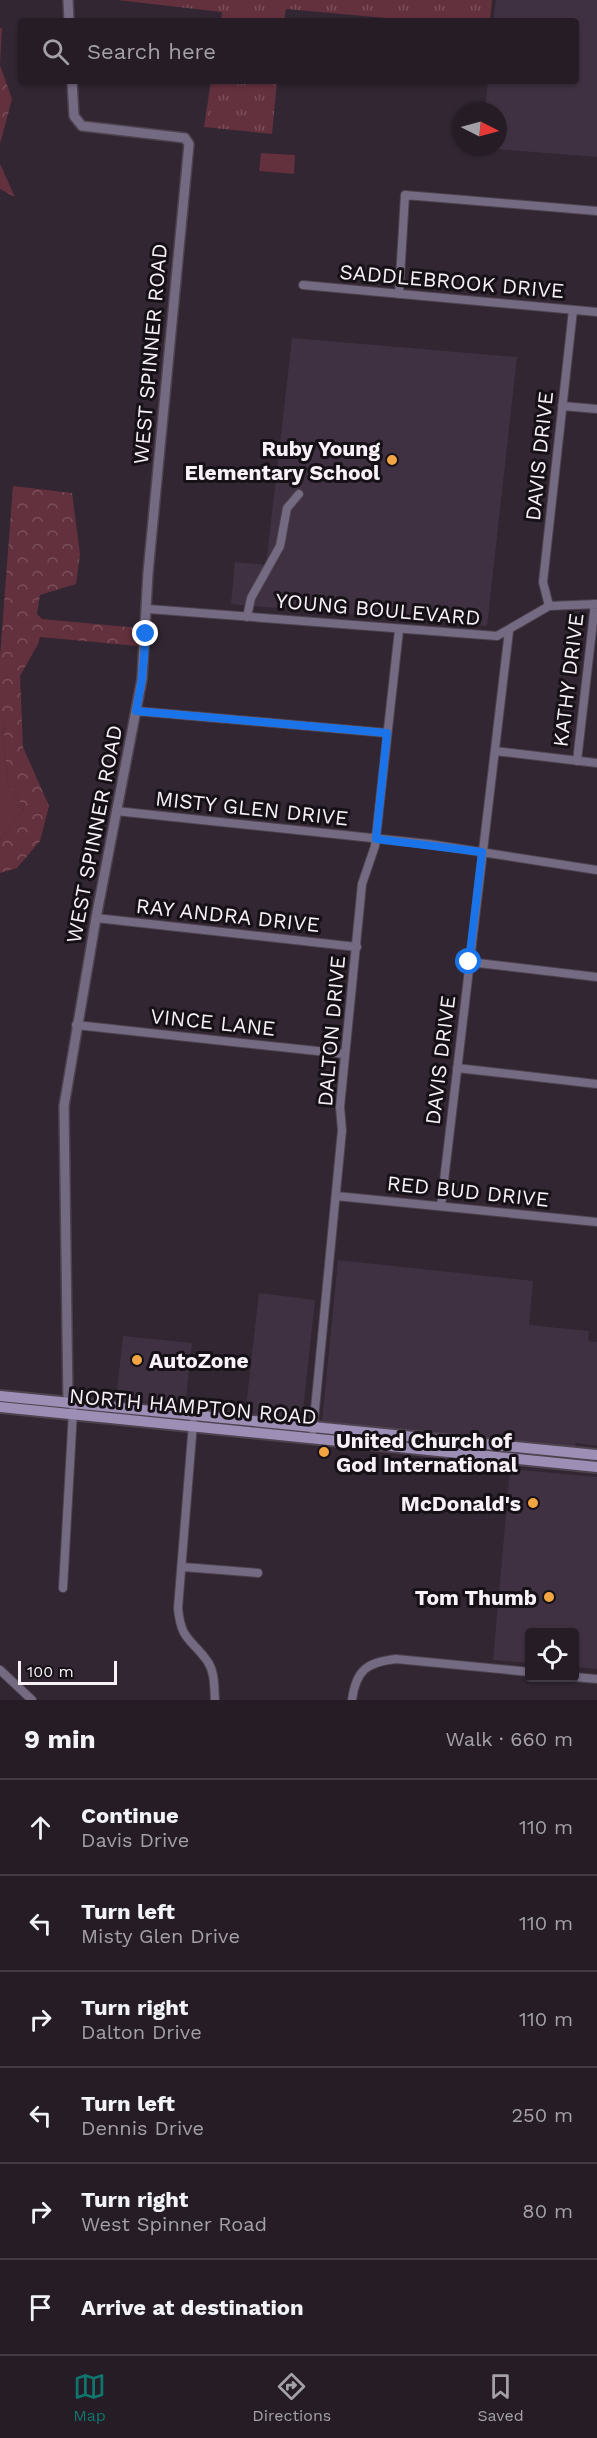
<!DOCTYPE html>
<meta charset="utf-8">
<style>
body{margin:0;font-family:"Work Sans",sans-serif;background:#2d252e;color:#f1f3f6}
.controls{position:absolute;right:18px;bottom:18px;display:grid;overflow:hidden;border-radius:6px;box-shadow:0 2px 4px #0004}
.controls button{width:54px;height:54px;display:grid;place-items:center;padding:0;border:0;border-bottom:2px solid #423a43;background:#251c26;color:#f1f3f6;font:30px sans-serif}
.compass{position:absolute;left:453px;top:102px;width:54px;height:54px;border-radius:50%;background:#251c26;box-shadow:0 2px 4px #0004;rotate:96deg}
.scale{position:absolute;left:18px;bottom:15px;width:99px;box-sizing:border-box;padding-left:6px;border:3px solid #f8f1f8;border-top:0;font-size:16px;line-height:21px;white-space:nowrap;color:#f8f1f8;-webkit-text-stroke:4px #161116;paint-order:stroke}
.stop{position:absolute;width:18px;height:18px;margin:-14px;border:4px solid #1a73e8;border-radius:50%;background:#fff}
.stop.end{background:#1a73e8;border-color:#fff;box-shadow:0 2px 6px #0008}
.list{margin:0;padding:0;list-style:none}
h2{display:flex;justify-content:space-between;align-items:center;height:78px;margin:0;padding:0 24px;font-size:26px}
h2 small{font-size:20px;font-weight:400;color:#a3a1a7}
.list li{display:grid;grid-template-columns:39px 1fr auto;gap:18px;align-items:center;box-sizing:border-box;height:96px;padding:0 24px;border-top:2px solid #423a43}
.list b{display:block;font-size:22px;white-space:nowrap}
.list p{margin:0;font-size:20px;white-space:nowrap;color:#a3a1a7}
.list em{font-size:20px;font-style:normal;color:#a3a1a7}
.icon{flex:none;width:33px;height:33px;fill:none;stroke:currentColor;stroke-width:2;stroke-linecap:round;stroke-linejoin:round}
.map{position:relative;flex:none;width:597px;height:1700px;overflow:hidden}
.search{position:absolute;background:#251c26;box-shadow:0 2px 4px #0004;left:18px;right:18px;top:18px;height:66px;display:flex;align-items:center;gap:15px;box-sizing:border-box;padding:0 21px;border-radius:6px;color:#a3a1a7;font-size:22px}
.sheet{height:654px;background:#251c26}
nav{display:flex;justify-content:space-around;align-items:center;box-sizing:border-box;height:84px;border-top:2px solid #423a43;background:#251c26;font-size:16px;color:#a3a1a7}
nav a{display:grid;justify-items:center;gap:3px}
nav .on{color:#0f766e}
.map>svg:first-child{display:block}
.built{fill:#3f3141}
.grass{fill:url(#grass-tufts)}
.forest{fill:url(#forest-crowns)}
.park{fill:#63313d}
.lines{fill:none;stroke-linecap:round;stroke-linejoin:round}
.minor-casing{stroke:#4d424e;stroke-width:10}
.tertiary-casing{stroke:#4d424e;stroke-width:12}
.secondary-casing{stroke:#4d424e;stroke-width:14}
.minor{stroke:#746b83;stroke-width:8}
.tertiary{stroke:#746b83;stroke-width:9}
.secondary{stroke:#9d8eb6;stroke-width:10}
.route{stroke:#1a73e8;stroke-width:8}
.poi-dot{fill:#f2a542;stroke:#161116;stroke-width:2}
.labels{text-anchor:middle;dominant-baseline:central;stroke-width:6;stroke-linejoin:round;paint-order:stroke}
.street-label{font-size:21px;fill:#f8f1f8;stroke:#161116}
.poi-label{font-size:21px;font-weight:bold;fill:#f8f1f8;stroke:#161116;text-anchor:end}
</style>
<div class="map">
<svg width="597" height="1700" viewBox="0 0 597 1700">
<defs>
<pattern id="grass-tufts" width="24" height="20" patternUnits="userSpaceOnUse" patternTransform="scale(1.5)"><rect width="24" height="20" fill="#63313d"/><path d="M3 7l-1-3M5 7V3M7 7l1-3M15 17l-1-3M17 17v-4M19 17l1-3" fill="none" stroke="#7a4f5a"/></pattern>
<pattern id="forest-crowns" width="20" height="18" patternUnits="userSpaceOnUse" patternTransform="scale(1.5)"><rect width="20" height="18" fill="#63313d"/><path d="M2 6a3 3 0 1 1 6 0M12 15a3 3 0 1 1 6 0" fill="none" stroke="#7a4f5a"/></pattern>
</defs>
<rect width="100%" height="100%" fill="#312632"/>
<path class="built" d="M 496,0 L 597,0 L 597,157 L 481,148 L 498,147 L 498,111 L 485,111 L 488,81 L 576,81 L 576,21 L 493,21 Z
M 292,338 L 517,357 L 487,626 L 231,604 L 235,562 L 266,565 Z
M 338,1260 L 533,1281 L 529,1325 L 589,1331 L 588,1341 L 597,1342 L 597,1446 L 576,1443 L 575,1447 L 322,1421 Z
M 259,1293 L 315,1300 L 302,1420 L 245,1415 Z
M 123,1336 L 192,1343 L 185,1406 L 116,1400 Z
M 510,1469 L 597,1477 L 597,1669 L 575,1667 L 574,1632 L 530,1632 L 529,1663 L 493,1660 Z"/>
<path class="grass" d="M 117,0 L 492,0 L 490,21 L 419,21 L 286,9 L 284,21 L 221,21 L 222,12 Z
M 211,81 L 277,81 L 272,134 L 204,127 Z"/>
<path class="forest" d="M 0,28 L 2,28 L 0,65 L 12,99 L 0,144 Z
M 0,164 L 15,197 L 0,189 Z
M 13,486 L 72,493 L 80,554 L 76,584 L 40,595 L 37,614 L 42,619 L 139,628 L 138,646 L 40,637 L 38,644 L 20,676 L 23,747 L 49,806 L 40,841 L 17,868 L 0,873 L 0,840 L 24,809 L 7,783 L 3,720 L 0,719 L 0,657 Z"/>
<path class="park" d="M 261,153 L 295,155 L 294,174 L 259,171 Z
M 0,719 L 3,719 L 7,783 L 24,809 L 0,840 Z"/>
<g class="lines">
<g class="minor-casing">
<path id="minor" d="M 303,285 L 597,312
M 399,294 L 405,195 L 597,211
M 562,406 L 597,409
M 549,606 L 543,582 L 573,310
M 148,609 L 497,636 L 549,606 L 597,604
M 247,617 L 251,598 L 280,546 L 287,508 L 299,494
M 136,711 L 387,733
M 495,751 L 597,763
M 577,761 L 595,604
M 116,811 L 429,844 L 597,870
M 96,918 L 357,947
M 469,962 L 597,977
M 76,1025 L 345,1054
M 457,1068 L 597,1084
M 336,1196 L 597,1222
M 441,1206 L 509,631
M 193,1423 L 178,1608 C 181,1641 191,1638 208,1662 C 215,1673 214,1687 215,1700
M 313,1430 L 342,1130 L 340,1107 L 362,884 L 375,846 L 399,630
M 183,1567 L 258,1573
M 63,1588 L 73,1411
M 0,1670 L 32,1700
M 574,1677 L 597,1679
M 352,1700 C 356,1670 367,1662 396,1659 L 530,1672"/>
</g>
<g class="tertiary-casing">
<path id="tertiary" d="M 68,0 L 69,21
M 68,1402 L 64,1106 L 96,918 L 142,679 L 148,573 L 189,144 L 185,138 L 177,137 L 82,126 L 74,116 L 72,81"/>
</g>
<g class="secondary-casing">
<path id="secondary" d="M 0,1396 L 597,1455
M 0,1407 L 597,1467"/>
</g>
<use href="#minor" class="minor"/>
<use href="#tertiary" class="tertiary"/>
<use href="#secondary" class="secondary"/>
</g>
<g class="lines">
<path class="route" d="M 146,634 L 142,679 L 136,711 L 387,733 L 376,839 L 482,852 L 469,962"/>
</g>
<g class="poi-dot">
<circle cx="392" cy="460" r="6"/>
<circle cx="137" cy="1360" r="6"/>
<circle cx="324" cy="1452" r="6"/>
<circle cx="533" cy="1503" r="6"/>
<circle cx="549" cy="1597" r="6"/>
</g>
<g class="labels">
<g class="street-label">
<text transform="translate(452 281) rotate(5)">SADDLEBROOK DRIVE</text>
<text transform="translate(150 354) rotate(-85)">WEST SPINNER ROAD</text>
<text transform="translate(539 456) rotate(-84)">DAVIS DRIVE</text>
<text transform="translate(378 609) rotate(5)">YOUNG BOULEVARD</text>
<text transform="translate(568 680) rotate(-83)">KATHY DRIVE</text>
<text transform="translate(252 808) rotate(6)">MISTY GLEN DRIVE</text>
<text transform="translate(94 834) rotate(-79)">WEST SPINNER ROAD</text>
<text transform="translate(228 915) rotate(6)">RAY ANDRA DRIVE</text>
<text transform="translate(213 1022) rotate(6)">VINCE LANE</text>
<text transform="translate(331 1031) rotate(-85)">DALTON DRIVE</text>
<text transform="translate(440 1060) rotate(-83)">DAVIS DRIVE</text>
<text transform="translate(468 1191) rotate(6)">RED BUD DRIVE</text>
<text transform="translate(193 1406) rotate(5)">NORTH HAMPTON ROAD</text>
</g>
<g class="poi-label">
<text x="380" y="448">Ruby Young<tspan x="380" dy="24">Elementary School</tspan></text>
<text x="149" y="1360" text-anchor="start">AutoZone</text>
<text x="336" y="1440" text-anchor="start">United Church of<tspan x="336" dy="24">God International</tspan></text>
<text x="521" y="1503">McDonald's</text>
<text x="537" y="1597">Tom Thumb</text>
</g>
</g>
</svg>
<div class="controls">
<button><svg class="icon" aria-label="locate" viewBox="0 0 24 24"><circle cx="12" cy="12" r="6"/><path d="M12 2v4M12 18v4M2 12h4M18 12h4"/></svg></button>
</div>
<svg class="compass" viewBox="-18 -18 36 36"><path d="M0-13l5 13h-10z" fill="#e53935"/><path d="M0 13l5-13h-10z" fill="#a3a1a7"/></svg>
<div class="scale">100 m</div>
<div class="stop" style="left:469px;top:962px"></div>
<div class="stop end" style="left:146px;top:634px"></div>
<div class="search"><svg class="icon" aria-label="search" viewBox="0 0 24 24"><circle cx="10" cy="10" r="6"/><path d="M15 15l6 6"/></svg>Search here</div>
</div>
<section class="sheet">
<h2>9 min<small>Walk · 660 m</small></h2>
<ul class="list">
<li><svg class="icon" aria-label="ahead" viewBox="0 0 24 24"><path d="M12 20V5M6 11l6-6 6 6"/></svg><div><b>Continue</b><p>Davis Drive</p></div><em>110 m</em></li>
<li><svg class="icon" aria-label="left" viewBox="0 0 24 24"><path d="M17 20v-9H6M10 6l-5 5 5 5"/></svg><div><b>Turn left</b><p>Misty Glen Drive</p></div><em>110 m</em></li>
<li><svg class="icon" aria-label="right" viewBox="0 0 24 24"><path d="M7 20v-9h11M14 6l5 5-5 5"/></svg><div><b>Turn right</b><p>Dalton Drive</p></div><em>110 m</em></li>
<li><svg class="icon" aria-label="left" viewBox="0 0 24 24"><path d="M17 20v-9H6M10 6l-5 5 5 5"/></svg><div><b>Turn left</b><p>Dennis Drive</p></div><em>250 m</em></li>
<li><svg class="icon" aria-label="right" viewBox="0 0 24 24"><path d="M7 20v-9h11M14 6l5 5-5 5"/></svg><div><b>Turn right</b><p>West Spinner Road</p></div><em>80 m</em></li>
<li><svg class="icon" aria-label="arrive" viewBox="0 0 24 24"><path d="M6 21V4h12l-3 4 3 4H6"/></svg><div><b>Arrive at destination</b></div></li>
</ul>
</section>
<nav>
<a class="on"><svg class="icon" aria-label="map" viewBox="0 0 24 24"><path d="M3 6l6-2 6 2 6-2v14l-6 2-6-2-6 2zM9 4v14M15 6v14"/></svg>Map</a>
<a><svg class="icon" aria-label="directions" viewBox="0 0 24 24"><path d="M12 3l9 9-9 9-9-9zM9 14v-3h6M13 9l2 2-2 2"/></svg>Directions</a>
<a><svg class="icon" aria-label="saved" viewBox="0 0 24 24"><path d="M7 4h10v16l-5-4-5 4z"/></svg>Saved</a>
</nav>
